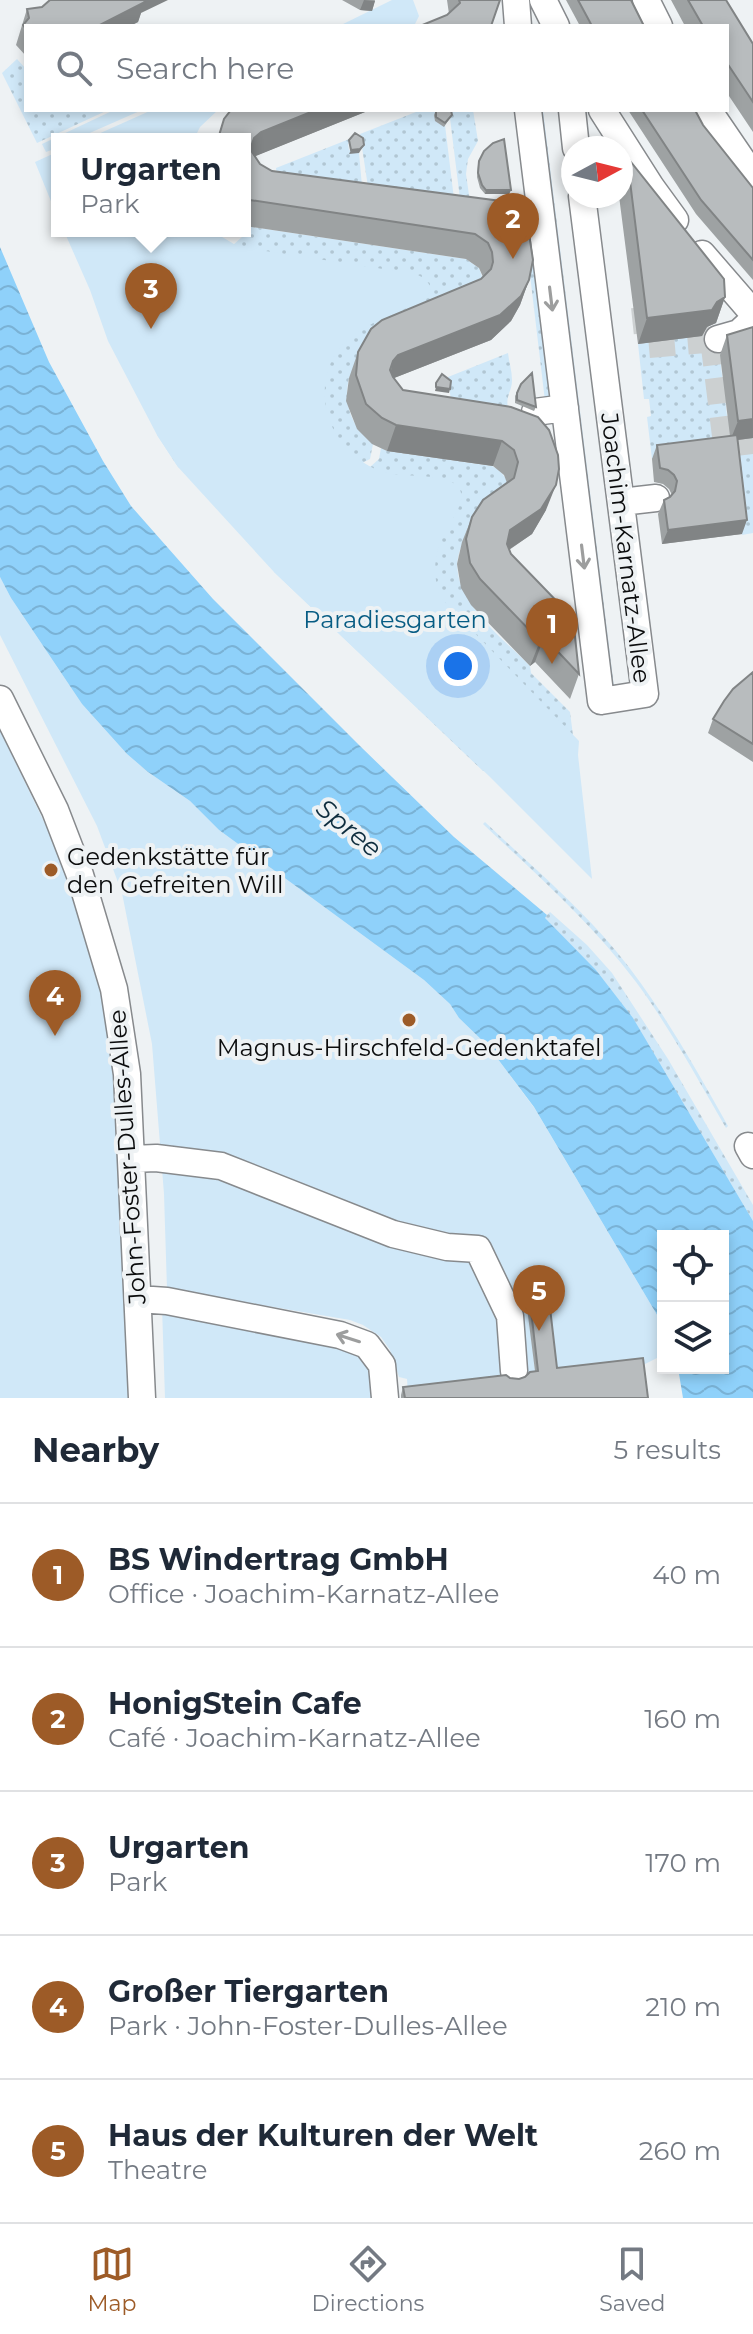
<!DOCTYPE html>
<meta charset="utf-8">
<style>
body{margin:0;font-family:Montserrat,sans-serif;background:#f6f6f7;color:#1f2937}
.controls{position:absolute;right:24px;bottom:24px;display:grid;overflow:hidden;border-radius:0px;box-shadow:0 4px 12px #0003}
.controls button{width:72px;height:72px;display:grid;place-items:center;padding:0;border:0;border-bottom:2px solid #e0e1e3;background:#fff;color:#1f2937;font:40px sans-serif}
.compass{position:absolute;left:561px;top:136px;width:72px;height:72px;border-radius:50%;background:#fff;box-shadow:0 4px 12px #0003;rotate:83deg}
.you{position:absolute;left:458px;top:666px;width:28px;height:28px;margin:-20px;border:6px solid #fff;border-radius:50%;background:#1a73e8;box-shadow:0 0 0 12px #1a73e833}
.badge{display:grid;place-items:center;width:52px;height:52px;border-radius:50%;background:#9d5b27;color:#fff;font-size:26px;font-weight:700}
.pin{position:absolute;translate:-50% -66px;filter:drop-shadow(0 2px 4px #0008)}
.pin::after{content:'';position:absolute;top:42px;width:28px;height:24px;background:inherit;clip-path:polygon(0 0,100% 0,50% 100%)}
.popup{position:absolute;left:51px;top:133px;width:200px;height:104px;box-sizing:border-box;display:grid;place-content:center;border-radius:0px;background:#fff;filter:drop-shadow(0 2px 6px #0005);font-size:26px;white-space:nowrap;color:#747a83}
.popup b{font-size:30px;color:#1f2937}
.popup::after{content:'';position:absolute;left:50%;top:100%;margin-left:-16px;border:16px solid transparent;border-top-color:#fff}
.list{margin:0;padding:0;list-style:none}
h2{display:flex;justify-content:space-between;align-items:center;height:104px;margin:0;padding:0 32px;font-size:34px}
h2 small{font-size:26px;font-weight:400;color:#747a83}
.list li{display:grid;grid-template-columns:52px 1fr auto;gap:24px;align-items:center;box-sizing:border-box;height:144px;padding:0 32px;border-top:2px solid #e0e1e3}
.list b{display:block;font-size:30px;white-space:nowrap}
.list p{margin:0;font-size:26px;white-space:nowrap;color:#747a83}
.list em{font-size:26px;font-style:normal;color:#747a83}
.icon{flex:none;width:44px;height:44px;fill:none;stroke:currentColor;stroke-width:2;stroke-linecap:round;stroke-linejoin:round}
.map{position:relative;flex:none;width:753px;height:1398px;overflow:hidden}
.search{position:absolute;background:#fff;box-shadow:0 4px 12px #0003;left:24px;right:24px;top:24px;height:88px;display:flex;align-items:center;gap:20px;box-sizing:border-box;padding:0 28px;border-radius:0px;color:#747a83;font-size:30px}
.sheet{height:824px;background:#fff}
nav{display:flex;justify-content:space-around;align-items:center;box-sizing:border-box;height:112px;border-top:2px solid #e0e1e3;background:#fff;font-size:22px;color:#747a83}
nav a{display:grid;justify-items:center;gap:4px}
nav .on{color:#9d5b27}
.map>svg:first-child{display:block}
.grass{fill:url(#grass-dots)}
.park{fill:#d0e8f8}
.water{fill:url(#water-waves)}
.lines{fill:none;stroke-linecap:round;stroke-linejoin:round}
.minor-tunnel{stroke:#ccd0d1;stroke-width:26;stroke-dasharray:26 13;stroke-linecap:butt}
.minor-casing{stroke:#878a8d;stroke-width:29}
.minor{stroke:#fff;stroke-width:26}
.wall{fill:#9ea2a3}
.shaded-wall{fill:#818485}
.building{fill:#b8bcbe;stroke:#818485;stroke-width:2}
.oneway{stroke:#9d9e9e}
.poi-dot{fill:#9d5b27;stroke:#eef2f4;stroke-width:3}
.labels{text-anchor:middle;dominant-baseline:central;stroke-width:8;stroke-linejoin:round;paint-order:stroke}
.street-label{font-size:24px;fill:#0b0c0d;stroke:#eef2f4}
.park-label{font-size:24px;fill:#075c83;stroke:#eef2f4}
.poi-label{font-size:24px;fill:#0b0c0d;stroke:#eef2f4;text-anchor:start}
.water-label{font-size:26px;font-style:italic;fill:#0e2d3e;stroke:#eef2f4}
</style>
<div class="map">
<svg width="753" height="1398" viewBox="0 0 753 1398">
<defs>
<pattern id="grass-dots" width="8" height="8" patternUnits="userSpaceOnUse" patternTransform="scale(2)"><rect width="8" height="8" fill="#d0e8f8"/><path d="M2 2h.1M6 6h.1" fill="none" stroke="#b1c6d3" stroke-width="1.8" stroke-linecap="round"/></pattern>
<pattern id="water-waves" width="16" height="10" patternUnits="userSpaceOnUse" patternTransform="scale(2)"><rect width="16" height="10" fill="#8fd1fa"/><path d="M0 5q4-4 8 0t8 0" fill="none" stroke="#7ab2d5"/></pattern>
</defs>
<rect width="100%" height="100%" fill="#eef2f4"/>
<path class="grass" d="M 17,59 L 26,69 L 26,110 L 108,110 L 37,143 L 2,73 Z
M 421,110 L 438,110 L 445,125 L 454,199 L 368,187 L 360,134 Z
M 449,110 L 473,110 L 478,141 L 468,159 L 466,174 L 470,202 L 460,199 Z
M 536,110 L 543,110 L 614,687 L 609,687 Z
M 357,136 L 348,144 L 349,150 L 359,153 L 362,186 L 277,175 L 276,168 Z
M 527,198 L 552,400 L 545,401 L 521,199 Z
M 245,226 L 466,259 L 479,268 L 484,282 L 349,378 C 343,405 352,427 373,444 L 370,459 L 362,463 L 370,467 L 379,459 L 381,448 L 387,451 L 492,466 C 502,471 506,477 509,487 C 496,502 469,528 462,545 C 440,592 501,636 530,666 L 531,673 L 570,712 L 575,751 L 483,771 L 274,572 L 301,509 L 178,467 L 157,435 L 164,299 L 233,245 L 242,237 Z
M 717,334 L 730,440 L 753,438 L 753,533 L 742,535 L 731,449 L 652,459 L 647,417 L 651,416 L 649,399 L 644,399 L 638,344 Z
M 508,353 C 509,362 512,371 512,380 C 512,393 504,395 509,413 L 451,401 L 448,377 Z
M 485,822 C 529,864 577,904 616,951 C 660,1004 694,1066 728,1126 L 726,1128 C 697,1078 670,1028 636,982 C 592,923 536,874 483,824 Z
M 550,912 L 587,945 L 612,973 L 668,1059 L 753,1205 L 753,1221 L 633,1019 L 596,970 L 544,918 Z"/>
<path class="park" d="M 392,0 L 413,0 L 419,16 L 414,26 L 339,26 Z
M 114,110 L 142,110 L 76,139 L 57,139 L 57,148 L 46,152 L 42,144 Z
M 152,110 L 218,110 L 200,127 L 194,139 L 87,139 Z
M 57,152 L 57,216 L 35,162 Z
M 64,231 L 212,231 L 239,247 L 416,274 C 424,278 428,280 431,289 C 425,301 414,305 402,310 C 360,328 321,346 325,400 C 326,416 335,437 347,449 C 358,459 368,467 383,472 C 400,478 449,472 459,488 C 469,503 444,528 440,543 C 433,562 434,579 440,597 L 579,741 L 578,755 L 592,879 L 489,776 L 274,572 L 178,467 L 157,435 L 108,341 L 90,290 Z
M 0,577 L 11,598 L 82,704 L 127,754 L 148,772 L 190,801 L 219,830 L 424,980 L 450,1004 L 459,1018 L 488,1046 L 535,1109 L 663,1325 L 663,1355 L 641,1366 L 554,1376 L 526,1292 L 536,1378 L 408,1394 L 407,1379 L 399,1377 L 390,1350 L 381,1337 L 363,1325 L 350,1320 L 167,1289 L 164,1194 L 152,1044 L 122,893 L 97,826 L 0,635 Z
M 0,730 L 71,878 L 98,967 L 116,1077 L 131,1398 L 0,1398 Z
M 162,1307 L 364,1347 L 385,1398 L 165,1398 Z"/>
<path class="water" d="M 0,247 L 49,362 L 103,461 L 131,506 L 213,599 L 361,747 L 454,837 L 547,915 L 545,918 L 596,970 L 633,1018 L 753,1221 L 753,1398 L 683,1398 L 678,1368 L 723,1368 L 723,1236 L 663,1236 L 663,1325 L 534,1107 L 488,1046 L 459,1018 L 450,1004 L 424,980 L 219,830 L 190,801 L 148,772 L 127,754 L 82,704 L 11,598 L 0,577 Z"/>
<g class="lines">
<path class="minor-tunnel" d="M 644,307 L 648,345 L 718,339
M 713,339 L 726,444 L 753,441"/>
<g class="minor-casing">
<path id="minor" d="M 516,0 L 518,26
M 543,0 L 556,26
M 646,0 L 659,26
M 528,110 L 601,701 L 645,694 L 582,196
M 572,110 L 576,148
M 602,110 L 651,187 L 675,220
M 708,110 L 753,176
M 702,254 L 753,313
M 718,339 L 739,333 L 753,320
M 535,412 L 565,408
M 621,502 L 656,498
M 0,699 L 55,810 L 80,875 L 114,989 L 127,1074 L 142,1398
M 748,1146 L 753,1155
M 132,1159 L 156,1158 L 221,1166 L 393,1234 L 447,1247 L 478,1249 L 510,1316 L 514,1371
M 138,1299 L 167,1301 L 340,1335 L 367,1345 L 382,1365 L 385,1398"/>
</g>
<use href="#minor" class="minor"/>
</g>
<path class="wall" d="M 342,0 L 375,0 L 372,11 L 360,10 Z
M 447,0 L 500,0 L 447,15 L 449,14 Z
M 566,0 L 631,0 L 644,26 L 580,26 Z
M 671,0 L 726,0 L 753,44 L 753,132 L 727,93 L 727,26 L 685,26 Z
M 27,9 L 141,13 L 138,22 L 130,26 L 26,26 L 26,56 L 16,45 Z
M 231,110 L 370,110 L 255,156 L 260,164 L 272,171 L 501,201 L 529,280 L 520,305 L 511,321 L 491,340 L 394,378 L 403,390 L 511,407 L 546,510 L 532,534 L 509,550 L 579,674 L 570,699 L 535,662 L 530,666 L 471,605 L 461,588 L 457,564 L 462,542 L 472,517 L 507,483 L 504,475 L 493,466 L 387,451 L 372,444 L 357,429 L 346,401 L 349,378 L 358,352 L 481,279 L 483,277 L 479,268 L 466,259 L 245,226 L 245,139 L 217,139 L 224,119 Z
M 436,110 L 452,115 L 444,127 L 435,121 L 434,115 Z
M 628,110 L 695,110 L 703,125 L 753,188 L 753,280 L 696,214 Z
M 484,151 L 511,190 L 509,194 L 485,194 L 480,188 L 477,177 L 478,165 Z
M 627,157 L 725,297 L 716,323 L 707,327 L 702,336 L 638,344 L 619,196 L 621,196 L 621,175 Z
M 753,327 L 753,438 L 737,440 L 742,534 L 662,544 L 658,514 L 664,500 L 672,495 L 669,489 L 663,484 L 654,482 L 652,459 L 657,445 L 730,436 L 720,355 L 727,335 Z
M 521,384 L 536,407 L 534,411 L 515,403 L 515,396 Z
M 753,672 L 753,762 L 708,733 L 713,719 Z
M 528,1284 L 557,1368 L 648,1398 L 401,1398 L 401,1395 L 403,1387 L 510,1378 L 519,1379 L 535,1371 L 525,1292 Z"/>
<path class="shaded-wall" d="M 141,0 L 168,0 L 141,13 L 138,22 L 130,26 L 98,26 Z
M 364,0 L 375,1 L 372,11 L 360,10 Z
M 316,110 L 370,110 L 251,158 L 245,163 L 254,138 L 261,132 Z
M 364,145 L 359,153 L 349,154 L 351,150 Z
M 486,190 L 511,190 L 509,194 L 485,194 Z
M 529,280 L 520,305 L 511,321 L 491,340 L 389,380 L 393,361 L 398,355 Z
M 725,297 L 716,323 L 707,327 L 702,336 L 638,344 L 647,318 L 717,302 Z
M 436,387 L 450,389 L 449,393 L 435,391 Z
M 753,419 L 753,438 L 730,441 L 738,421 Z
M 396,425 L 502,441 L 493,466 L 387,451 Z
M 556,485 L 546,510 L 532,534 L 501,555 L 510,530 Z
M 747,520 L 742,534 L 662,544 L 668,530 Z
M 544,637 L 535,662 L 530,666 L 540,641 Z"/>
<path class="building" d="M 50,0 L 144,0 L 145,2 L 98,26 L 26,26 L 26,29 L 23,25 L 29,18 L 27,9 L 42,7 Z
M 459,0 L 500,0 L 491,26 L 420,26 L 447,15 L 460,3 Z
M 578,0 L 631,0 L 644,26 L 592,26 Z
M 688,0 L 726,0 L 753,44 L 753,102 L 727,63 L 727,26 L 703,26 Z
M 231,110 L 316,110 L 261,132 L 254,138 L 252,144 L 252,152 L 260,164 L 272,171 L 501,201 L 520,218 L 529,234 L 533,260 L 529,280 L 521,296 L 500,315 L 398,355 L 393,361 L 390,370 L 393,377 L 403,390 L 511,407 L 538,417 L 549,430 L 558,455 L 559,469 L 556,485 L 541,509 L 510,530 L 507,544 L 511,554 L 573,618 L 579,674 L 544,637 L 540,641 L 480,579 L 470,563 L 466,539 L 472,517 L 483,500 L 514,478 L 518,462 L 514,450 L 502,441 L 396,425 L 382,418 L 366,404 L 356,375 L 358,352 L 371,329 L 382,320 L 481,279 L 491,269 L 493,262 L 492,252 L 488,243 L 475,234 L 250,200 L 245,196 L 245,139 L 218,139 L 224,119 Z
M 436,110 L 451,110 L 452,115 L 445,123 L 436,117 Z
M 642,110 L 695,110 L 703,125 L 753,188 L 753,260 L 701,200 Z
M 355,133 L 363,138 L 364,145 L 360,149 L 351,150 L 349,140 Z
M 504,139 L 511,190 L 486,190 L 482,185 L 478,173 L 479,161 L 484,151 L 493,143 Z
M 627,157 L 724,279 L 725,297 L 717,302 L 712,310 L 647,318 Z
M 753,327 L 753,419 L 738,421 L 727,335 Z
M 532,373 L 536,407 L 517,400 L 517,393 L 521,384 Z
M 442,374 L 451,381 L 450,389 L 436,387 L 436,383 Z
M 737,435 L 747,520 L 668,530 L 664,500 L 670,497 L 675,491 L 677,481 L 674,475 L 668,470 L 660,468 L 657,445 Z
M 753,672 L 753,744 L 713,719 L 724,701 L 733,689 Z
M 547,1282 L 557,1368 L 643,1358 L 648,1398 L 405,1398 L 403,1387 L 506,1375 L 510,1378 L 519,1379 L 525,1377 L 530,1372 L 538,1371 L 528,1284 Z"/>
<defs><path id="oneway-shaft" d="M-6 0H5M1.5-3L5.5 0L1.5 3" fill="none" stroke-width="1.6" stroke-linecap="round" stroke-linejoin="round" transform="scale(2)"/></defs>
<g class="oneway">
<use href="#oneway-shaft" transform="translate(551 299) rotate(83)"/>
<use href="#oneway-shaft" transform="translate(583 557) rotate(83)"/>
<use href="#oneway-shaft" transform="translate(348 1338) rotate(-162)"/>
</g>
<g class="poi-dot">
<circle cx="51" cy="870" r="8"/>
<circle cx="409" cy="1020" r="8"/>
</g>
<g class="labels">
<g class="street-label">
<text transform="translate(626 548) rotate(83)">Joachim-Karnatz-Allee</text>
<text transform="translate(127 1157) rotate(-94)">John-Foster-Dulles-Allee</text>
</g>
<g class="park-label">
<text x="395" y="619">Paradiesgarten</text>
</g>
<g class="poi-label">
<text x="67" y="856">Gedenkstätte für<tspan x="67" dy="28">den Gefreiten Will</tspan></text>
<text x="409" y="1047" text-anchor="middle">Magnus-Hirschfeld-Gedenktafel</text>
</g>
<g class="water-label">
<text transform="translate(349 828) rotate(39)">Spree</text>
</g>
</g>
</svg>
<div class="controls">
<button><svg class="icon" aria-label="locate" viewBox="0 0 24 24"><circle cx="12" cy="12" r="6"/><path d="M12 2v4M12 18v4M2 12h4M18 12h4"/></svg></button>
<button><svg class="icon" aria-label="layers" viewBox="0 0 24 24"><path d="M12 4l9 5-9 5-9-5zM3 14l9 5 9-5"/></svg></button>
</div>
<svg class="compass" viewBox="-18 -18 36 36"><path d="M0-13l5 13h-10z" fill="#e53935"/><path d="M0 13l5-13h-10z" fill="#747a83"/></svg>
<div class="you"></div>
<div class="pin badge" style="left:552px;top:664px">1</div>
<div class="pin badge" style="left:513px;top:259px">2</div>
<div class="pin badge" style="left:151px;top:329px">3</div>
<div class="popup"><b>Urgarten</b>Park</div>
<div class="pin badge" style="left:55px;top:1036px">4</div>
<div class="pin badge" style="left:539px;top:1331px">5</div>
<div class="search"><svg class="icon" aria-label="search" viewBox="0 0 24 24"><circle cx="10" cy="10" r="6"/><path d="M15 15l6 6"/></svg>Search here</div>
</div>
<section class="sheet">
<h2>Nearby<small>5 results</small></h2>
<ul class="list">
<li><span class="badge">1</span><div><b>BS Windertrag GmbH</b><p>Office · Joachim-Karnatz-Allee</p></div><em>40 m</em></li>
<li><span class="badge">2</span><div><b>HonigStein Cafe</b><p>Café · Joachim-Karnatz-Allee</p></div><em>160 m</em></li>
<li><span class="badge">3</span><div><b>Urgarten</b><p>Park</p></div><em>170 m</em></li>
<li><span class="badge">4</span><div><b>Großer Tiergarten</b><p>Park · John-Foster-Dulles-Allee</p></div><em>210 m</em></li>
<li><span class="badge">5</span><div><b>Haus der Kulturen der Welt</b><p>Theatre</p></div><em>260 m</em></li>
</ul>
</section>
<nav>
<a class="on"><svg class="icon" aria-label="map" viewBox="0 0 24 24"><path d="M3 6l6-2 6 2 6-2v14l-6 2-6-2-6 2zM9 4v14M15 6v14"/></svg>Map</a>
<a><svg class="icon" aria-label="directions" viewBox="0 0 24 24"><path d="M12 3l9 9-9 9-9-9zM9 14v-3h6M13 9l2 2-2 2"/></svg>Directions</a>
<a><svg class="icon" aria-label="saved" viewBox="0 0 24 24"><path d="M7 4h10v16l-5-4-5 4z"/></svg>Saved</a>
</nav>
